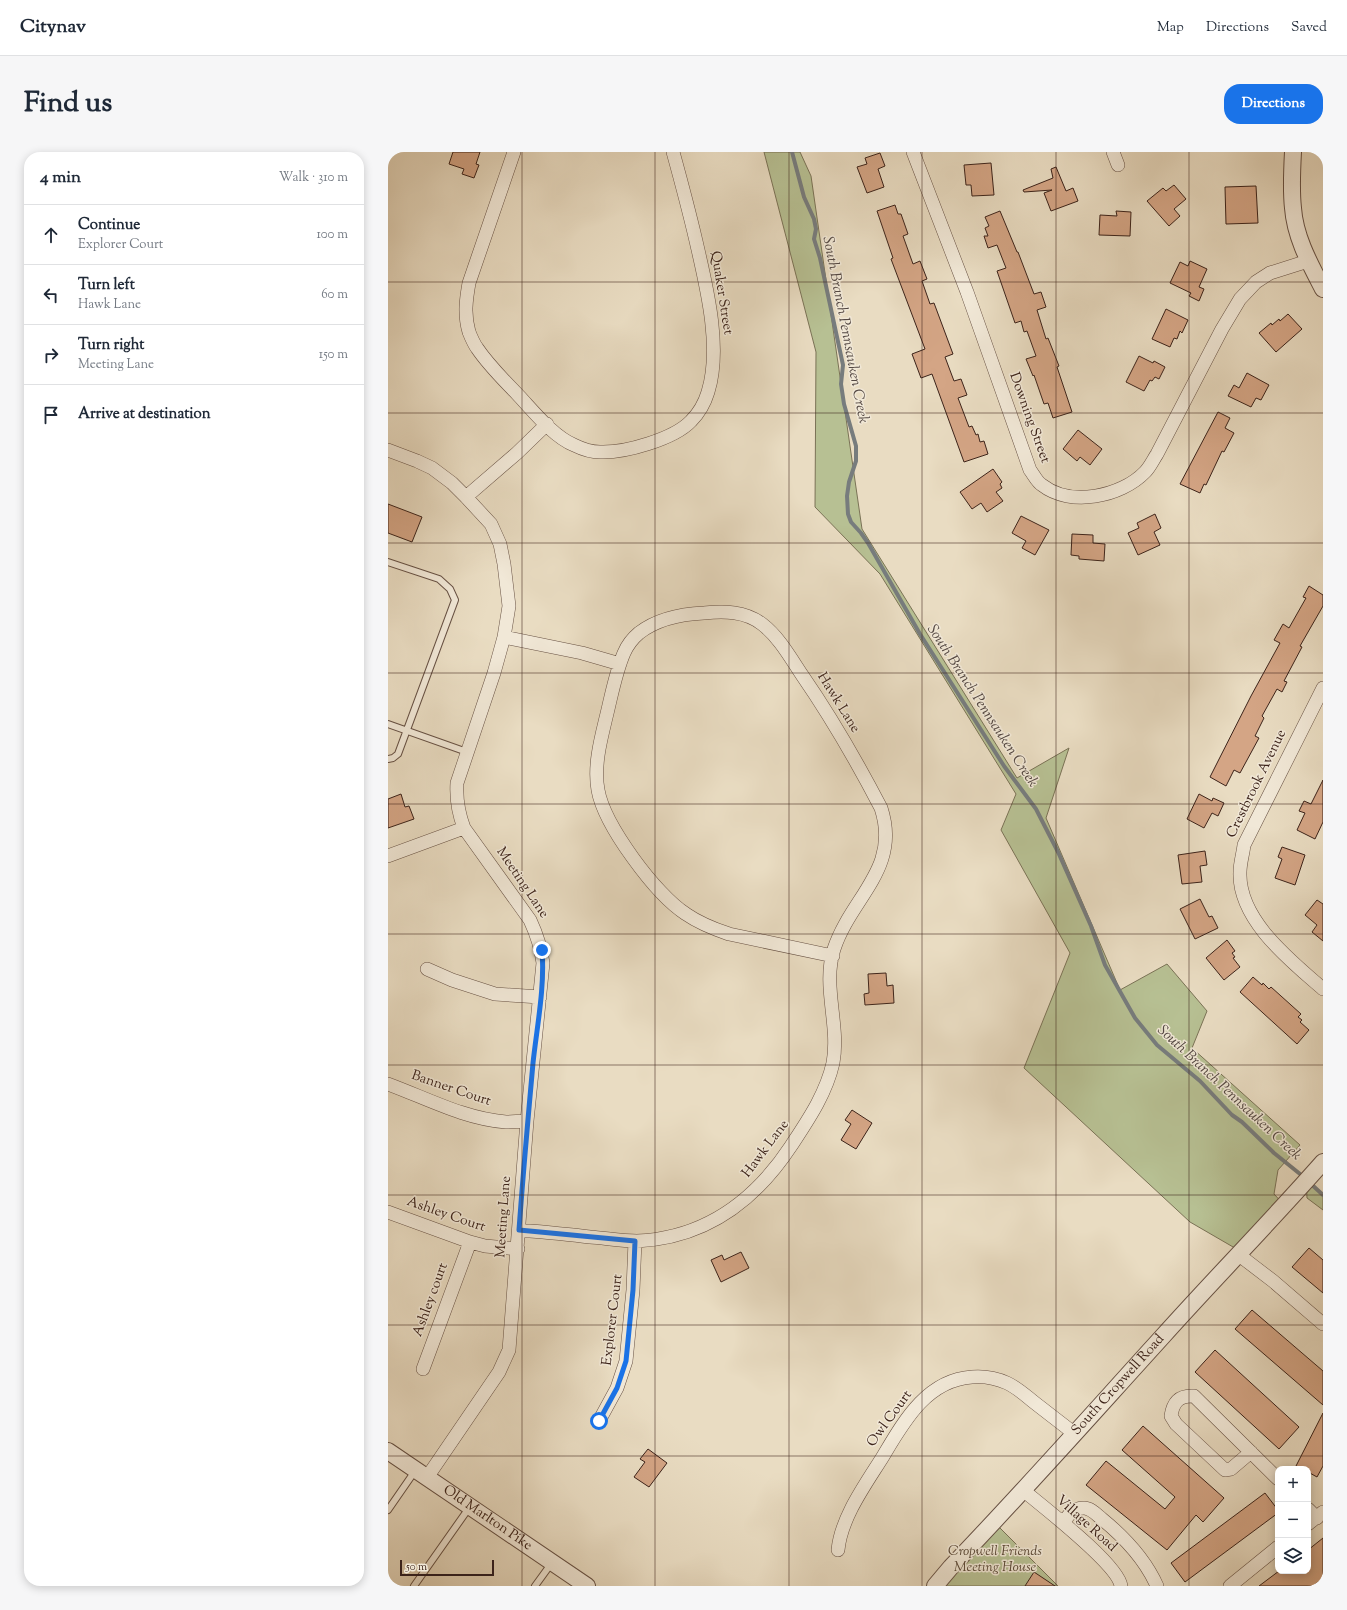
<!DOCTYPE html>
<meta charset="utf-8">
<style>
body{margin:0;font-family:"Sorts Mill Goudy",serif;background:#f6f6f7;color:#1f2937}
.controls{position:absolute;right:12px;bottom:12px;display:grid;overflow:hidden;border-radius:8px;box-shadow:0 2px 10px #0003}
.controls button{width:36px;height:36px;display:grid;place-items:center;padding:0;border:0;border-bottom:1px solid #e0e1e3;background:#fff;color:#1f2937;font:20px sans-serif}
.scale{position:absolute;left:12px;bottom:10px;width:94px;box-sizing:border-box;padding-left:4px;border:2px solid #3c231a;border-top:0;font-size:11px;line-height:14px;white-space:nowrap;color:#3c231a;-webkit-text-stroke:3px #f1e8d7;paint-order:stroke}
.stop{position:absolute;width:12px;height:12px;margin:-9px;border:3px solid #1a73e8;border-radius:50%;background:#fff}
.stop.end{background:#1a73e8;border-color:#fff;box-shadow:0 1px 4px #0008}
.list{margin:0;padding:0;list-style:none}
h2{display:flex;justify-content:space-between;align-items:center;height:52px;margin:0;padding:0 16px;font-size:17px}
h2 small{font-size:13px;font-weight:400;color:#747a83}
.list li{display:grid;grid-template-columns:26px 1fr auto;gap:12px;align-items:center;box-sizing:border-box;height:60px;padding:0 16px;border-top:1px solid #e0e1e3}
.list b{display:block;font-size:15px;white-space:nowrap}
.list p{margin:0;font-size:13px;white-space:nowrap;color:#747a83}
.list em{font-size:13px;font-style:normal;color:#747a83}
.icon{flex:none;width:22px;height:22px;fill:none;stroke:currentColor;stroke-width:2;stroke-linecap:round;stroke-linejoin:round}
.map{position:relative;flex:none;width:935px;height:1434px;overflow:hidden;border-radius:16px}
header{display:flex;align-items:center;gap:24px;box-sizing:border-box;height:56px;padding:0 20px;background:#fff;border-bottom:1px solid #e0e1e3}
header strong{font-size:19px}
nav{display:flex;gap:22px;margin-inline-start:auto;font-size:14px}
.intro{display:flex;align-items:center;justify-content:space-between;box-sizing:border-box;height:96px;padding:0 24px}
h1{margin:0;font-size:28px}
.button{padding:10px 18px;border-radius:16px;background:#1a73e8;color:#fff;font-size:14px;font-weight:700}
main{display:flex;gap:24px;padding:0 24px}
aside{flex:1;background:#fff;border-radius:16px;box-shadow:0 2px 10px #0003}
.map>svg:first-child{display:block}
.green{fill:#b7c093;stroke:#7a7256}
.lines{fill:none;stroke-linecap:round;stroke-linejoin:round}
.stream{stroke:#777c7d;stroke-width:4}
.building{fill:#d4a585;stroke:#3c231a}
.service-casing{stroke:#675144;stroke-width:8}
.minor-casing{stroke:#675144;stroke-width:14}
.tertiary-casing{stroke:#675144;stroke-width:18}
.service{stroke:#f1e8d7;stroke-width:6}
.minor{stroke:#f1e8d7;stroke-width:13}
.tertiary{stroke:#f1e8d7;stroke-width:16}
.route{stroke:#1a73e8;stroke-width:5}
.grid{fill:none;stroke:#3c231a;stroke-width:1;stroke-opacity:0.55}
.labels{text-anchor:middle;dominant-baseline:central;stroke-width:3;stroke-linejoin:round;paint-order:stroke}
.street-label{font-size:14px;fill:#3c231a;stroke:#f1e8d7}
.park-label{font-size:14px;font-style:italic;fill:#5b4a38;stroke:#f1e8d7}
.water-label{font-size:15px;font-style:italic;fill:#544843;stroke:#f1e8d7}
</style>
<header>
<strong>Citynav</strong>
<nav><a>Map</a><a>Directions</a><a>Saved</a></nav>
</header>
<div class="intro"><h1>Find us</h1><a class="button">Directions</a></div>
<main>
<aside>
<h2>4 min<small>Walk · 310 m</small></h2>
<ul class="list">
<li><svg class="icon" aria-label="ahead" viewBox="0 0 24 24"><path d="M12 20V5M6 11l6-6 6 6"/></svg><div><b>Continue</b><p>Explorer Court</p></div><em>100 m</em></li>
<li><svg class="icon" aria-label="left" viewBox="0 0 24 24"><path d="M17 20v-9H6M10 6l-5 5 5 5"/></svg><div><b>Turn left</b><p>Hawk Lane</p></div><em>60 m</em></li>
<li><svg class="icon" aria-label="right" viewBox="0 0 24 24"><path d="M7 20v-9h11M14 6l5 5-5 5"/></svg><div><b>Turn right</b><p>Meeting Lane</p></div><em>150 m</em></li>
<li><svg class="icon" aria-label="arrive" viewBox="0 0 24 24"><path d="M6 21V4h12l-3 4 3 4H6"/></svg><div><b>Arrive at destination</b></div></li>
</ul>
</aside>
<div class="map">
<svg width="935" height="1434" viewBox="0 0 935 1434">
<rect width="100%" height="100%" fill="#e9dcc2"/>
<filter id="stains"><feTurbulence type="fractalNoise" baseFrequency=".005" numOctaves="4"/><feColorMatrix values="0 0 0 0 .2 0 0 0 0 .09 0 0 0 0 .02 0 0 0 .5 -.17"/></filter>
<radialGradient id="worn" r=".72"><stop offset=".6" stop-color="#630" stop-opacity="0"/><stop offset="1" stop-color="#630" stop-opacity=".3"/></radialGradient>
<path class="green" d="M 376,0 L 412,0 L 423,24 L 474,377 L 629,626 L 681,596 L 658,666 L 732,838 L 779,812 L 819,859 L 804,896 L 912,993 L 890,1018 L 886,1042 L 897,1054 L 852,1099 L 802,1070 L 636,916 L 682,801 L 613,678 L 628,642 L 492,422 L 427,355 L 428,200 Z
M 918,1027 L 935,1043 L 935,1058 L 919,1046 Z
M 606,1370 L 670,1434 L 547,1434 Z"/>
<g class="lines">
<path class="stream" d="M 404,0 L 416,45 L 426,67 L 428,77 L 426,87 L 432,106 L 455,213 L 453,232 L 456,252 L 468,294 L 468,309 L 461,330 L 459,344 L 460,362 L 463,370 L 473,381 L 480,391 L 532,482 L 616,614 L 648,657 L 670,700 L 703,774 L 717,813 L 747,866 L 769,893 L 812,929 L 844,963 L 854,970 L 886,1001 L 917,1026
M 922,1031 L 935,1043"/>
</g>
<path class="building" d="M 65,0 L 92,0 L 88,12 L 91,13 L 86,26 L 74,22 L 76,17 L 61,12 Z
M 492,1 L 497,14 L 490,17 L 496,35 L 479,41 L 469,15 L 479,12 L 477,6 Z
M 603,11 L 606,43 L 584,44 L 583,33 L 578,33 L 576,13 Z
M 668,15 L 678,39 L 685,36 L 690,49 L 663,59 L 656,41 L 664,38 L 636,40 L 635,38 L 665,26 L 663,17 Z
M 786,33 L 798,47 L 786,57 L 792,64 L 781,74 L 759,49 L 775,36 L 778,39 Z
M 868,34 L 870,71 L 838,72 L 837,35 Z
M 507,53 L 510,62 L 513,62 L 520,82 L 515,84 L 525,112 L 532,109 L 539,127 L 534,129 L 542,152 L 546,151 L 565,202 L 557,205 L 566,229 L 573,227 L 579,243 L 570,246 L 581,275 L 584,274 L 588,283 L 590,282 L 592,290 L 596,289 L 600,302 L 576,310 L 544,222 L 533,226 L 524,202 L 537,197 L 503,107 L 505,106 L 489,59 Z
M 612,59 L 629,100 L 630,100 L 646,142 L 653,140 L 658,155 L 649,158 L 658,187 L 660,186 L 671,214 L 669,215 L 684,260 L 665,266 L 660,251 L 656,252 L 646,223 L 645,224 L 638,207 L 648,204 L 639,179 L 636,180 L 633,169 L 627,171 L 609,119 L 618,116 L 609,93 L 600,96 L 596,84 L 600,84 L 597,76 L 601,74 L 597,65 Z
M 728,59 L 743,60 L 742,84 L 711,83 L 712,63 L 729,64 Z
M 802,109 L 819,117 L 811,135 L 816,137 L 811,149 L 801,144 L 803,141 L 782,131 L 792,110 L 800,114 Z
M 778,157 L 800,168 L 794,181 L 792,179 L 789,187 L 786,186 L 782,195 L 764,187 Z
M 900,162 L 914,177 L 888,200 L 871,181 L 883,171 L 884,173 L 891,167 L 892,169 Z
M 751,204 L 765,211 L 766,209 L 777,215 L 771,227 L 767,225 L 764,229 L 762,228 L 756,239 L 738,230 Z
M 859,221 L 881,233 L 873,248 L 868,246 L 863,255 L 840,244 L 846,233 L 851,236 Z
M 830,260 L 842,266 L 837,276 L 846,281 L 836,300 L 834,299 L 818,333 L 816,332 L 812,341 L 792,332 Z
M 690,278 L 714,297 L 702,313 L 692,305 L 689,309 L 675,297 Z
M 605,317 L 614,330 L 612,332 L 614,336 L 608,340 L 615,349 L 599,360 L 593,351 L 584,357 L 572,340 Z
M 0,352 L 34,365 L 24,390 L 0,381 Z
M 767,362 L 773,376 L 766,380 L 772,393 L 750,403 L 740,381 L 751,376 L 749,371 Z
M 633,364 L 661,378 L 647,403 L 634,396 L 638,389 L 624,381 Z
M 684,382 L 705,383 L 705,391 L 717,392 L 716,409 L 691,407 L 691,404 L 683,403 Z
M 921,434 L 935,443 L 935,454 L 912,494 L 914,495 L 896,529 L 899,530 L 894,540 L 889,537 L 874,564 L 876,566 L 867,584 L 871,586 L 852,621 L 846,618 L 838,634 L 822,625 L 863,544 L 892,491 L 886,488 L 895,472 L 901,476 L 918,446 L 915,445 Z
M 935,628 L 935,670 L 927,687 L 909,678 L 917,661 L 911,659 L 916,649 L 923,652 Z
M 13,642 L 17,655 L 21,654 L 26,667 L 0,676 L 0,647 Z
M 811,642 L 824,649 L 825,646 L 836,651 L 830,664 L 824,661 L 816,676 L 799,667 Z
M 894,695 L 917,703 L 907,733 L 887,726 L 894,707 L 890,705 Z
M 817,699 L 819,713 L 812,714 L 814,730 L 794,732 L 790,703 Z
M 812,747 L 821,765 L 824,764 L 830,776 L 807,787 L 792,757 Z
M 929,748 L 935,752 L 935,789 L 924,780 L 929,773 L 917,763 Z
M 839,788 L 847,799 L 844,801 L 847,805 L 845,806 L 852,815 L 836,828 L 818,806 Z
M 498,821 L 499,834 L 505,833 L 506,851 L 477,853 L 476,842 L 481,841 L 480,822 Z
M 865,825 L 874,833 L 875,831 L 881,837 L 883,835 L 913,862 L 910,865 L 914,868 L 912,870 L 921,878 L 909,892 L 852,840 Z
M 464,958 L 484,971 L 468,997 L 453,988 L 463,972 L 457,968 Z
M 921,1096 L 935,1108 L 935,1141 L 904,1115 Z
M 353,1100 L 361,1116 L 333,1130 L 323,1108 L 334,1103 L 336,1108 Z
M 864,1158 L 935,1219 L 935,1253 L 847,1177 Z
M 827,1198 L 911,1275 L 891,1297 L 807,1220 Z
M 935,1261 L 935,1314 L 929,1325 L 920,1320 L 920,1317 L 913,1317 L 908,1314 Z
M 755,1274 L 836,1346 L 815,1370 L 808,1363 L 779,1398 L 698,1333 L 718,1309 L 777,1357 L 787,1345 L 734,1298 Z
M 260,1297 L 279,1311 L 261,1335 L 246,1325 L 257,1310 L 252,1307 Z
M 877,1341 L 890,1358 L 890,1361 L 797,1430 L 783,1411 Z
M 935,1386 L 935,1426 L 925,1434 L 871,1434 L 891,1419 L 920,1419 L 920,1398 Z
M 646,1420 L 667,1434 L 637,1434 Z"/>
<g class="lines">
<g class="service-casing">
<path id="service" d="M 0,410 L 51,427 L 62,437 L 67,448 L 10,602 L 5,606 L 0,607
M 0,572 L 79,600
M 0,1358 L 27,1319
M 26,1434 L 81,1356
M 147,1434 L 163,1412"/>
</g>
<g class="minor-casing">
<path id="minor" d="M 126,0 L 81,131 C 78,148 76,163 81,180 C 83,185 86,192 89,196 C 101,214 117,229 131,244 C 146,260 166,285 186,293 C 194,297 204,300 212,300 C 237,301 286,287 303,269 C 311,261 317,250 320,240 C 334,195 318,133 308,89 C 301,59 293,29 285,0
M 525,0 L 579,140 L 642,318 C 646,323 649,330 654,333 C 682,355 733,345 757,320 C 762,315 765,308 769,302 L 834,177 L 852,147 L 868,130 L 882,121 L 920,109
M 725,0 L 730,13
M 0,298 L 29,309 L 44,316 L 64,331 L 78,345 L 103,372 L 112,392 L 116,412 L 121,454 L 116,485 L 106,521 L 69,631 C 68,647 70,660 76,676 L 142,768 C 149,783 153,795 155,811 L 139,969 L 121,1198 L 111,1220 L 40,1324
M 78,345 L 129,301 L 159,272
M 116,485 L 194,501 L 232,512
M 935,536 L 856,693 C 855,702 852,711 852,720 C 850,768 903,809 935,837
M 0,704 L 76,676
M 39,817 L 64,828 L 107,842 L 152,845
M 0,932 C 38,946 77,967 118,970 C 125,970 132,969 139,969
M 0,1060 L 82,1090 L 97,1094 L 130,1097
M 131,1078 C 155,1080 178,1082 202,1085 C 217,1086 233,1089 249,1089 C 317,1086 366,1050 403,994 C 420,968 438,942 445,911 C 452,873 434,834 446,797 C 463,745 513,717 493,656 C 469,610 443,565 414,523 C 402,505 391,485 374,472 C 357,459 336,459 316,461 C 294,462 269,467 251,481 C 245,486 239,494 236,501 C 229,517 225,536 221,553 C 215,580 205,610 210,638 C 216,673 268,743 298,762 C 311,771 326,777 341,782 L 445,804
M 851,1103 L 885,1129 L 935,1172
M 35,1217 L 82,1090
M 211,1269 L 229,1236 L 238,1209 L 245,1138 L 247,1089
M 863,1300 L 843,1317 L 837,1318 L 788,1272 L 783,1264 C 785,1250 791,1243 806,1244 L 890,1327
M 635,1338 C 655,1355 730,1412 733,1434
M 920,1357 L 929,1366
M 675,1371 C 681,1363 684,1356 696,1356 C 703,1356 709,1363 714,1367 C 736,1385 757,1407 769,1434
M 920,1372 L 935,1360
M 450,1398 C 453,1366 477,1333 494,1306 C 515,1271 538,1228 584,1225 C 597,1224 608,1226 619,1231 C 630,1236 638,1244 647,1251 C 660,1261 674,1272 687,1282
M 842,1434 L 890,1395"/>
</g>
<g class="tertiary-casing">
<g id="tertiary">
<path d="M 905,0 C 904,18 903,38 905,56 C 907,85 922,112 935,137"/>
<path id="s1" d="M 0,1299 L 199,1434"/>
<path id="s2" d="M 547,1434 L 563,1415 C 636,1339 705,1261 775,1184 C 828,1125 883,1069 935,1010"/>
</g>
</g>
<use href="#service" class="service"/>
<use href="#minor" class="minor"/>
<use href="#tertiary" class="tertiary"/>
</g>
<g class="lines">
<path class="route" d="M 154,798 C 157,835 149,874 145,911 C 140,967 135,1022 131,1078 L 247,1089 L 245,1138 L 238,1209 L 229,1236 L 211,1269"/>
</g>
<path class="grid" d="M 134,0 L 134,1434M 267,0 L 267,1434M 401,0 L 401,1434M 534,0 L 534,1434M 668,0 L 668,1434M 801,0 L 801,1434M 0,130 L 935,130M 0,261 L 935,261M 0,391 L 935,391M 0,521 L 935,521M 0,652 L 935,652M 0,782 L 935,782M 0,913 L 935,913M 0,1043 L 935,1043M 0,1173 L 935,1173M 0,1304 L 935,1304"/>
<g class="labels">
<g class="street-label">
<text transform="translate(333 141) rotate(81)">Quaker Street</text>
<text transform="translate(641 266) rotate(70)">Downing Street</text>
<text transform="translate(450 551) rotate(58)">Hawk Lane</text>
<text transform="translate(869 632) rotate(-64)">Crestbrook Avenue</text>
<text transform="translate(134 731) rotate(56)">Meeting Lane</text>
<text transform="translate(63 937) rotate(19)">Banner Court</text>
<text transform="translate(378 997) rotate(-53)">Hawk Lane</text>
<text transform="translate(58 1063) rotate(19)">Ashley Court</text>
<text transform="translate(116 1065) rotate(-86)">Meeting Lane</text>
<text transform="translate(43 1148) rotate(-70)">Ashley court</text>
<text transform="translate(225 1168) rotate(-83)">Explorer Court</text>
<text stroke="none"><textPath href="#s2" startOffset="272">South Cropwell Road</textPath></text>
<text transform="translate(502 1267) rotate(-54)">Owl Court</text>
<text stroke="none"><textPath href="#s1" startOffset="120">Old Marlton Pike</textPath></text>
<text transform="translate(698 1372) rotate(42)">Village Road</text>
</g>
<g class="park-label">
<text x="607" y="1400">Cropwell Friends<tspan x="607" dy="16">Meeting House</tspan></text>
</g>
<g class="water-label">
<text transform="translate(457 178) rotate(79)">South Branch Pennsauken Creek</text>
<text transform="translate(594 554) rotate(57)">South Branch Pennsauken Creek</text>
<text transform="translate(841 941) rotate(43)">South Branch Pennsauken Creek</text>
</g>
</g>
<rect width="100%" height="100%" filter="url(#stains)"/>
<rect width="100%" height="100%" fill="url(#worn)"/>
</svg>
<div class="controls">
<button>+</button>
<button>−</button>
<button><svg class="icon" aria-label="layers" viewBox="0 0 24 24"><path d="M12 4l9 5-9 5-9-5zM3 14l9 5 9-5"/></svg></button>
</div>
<div class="scale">50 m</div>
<div class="stop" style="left:211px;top:1269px"></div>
<div class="stop end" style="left:154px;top:798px"></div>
</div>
</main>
